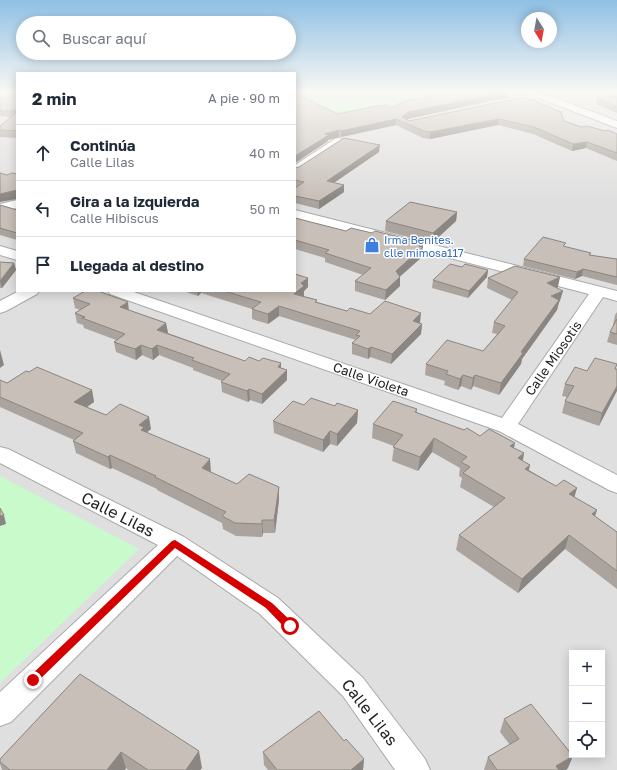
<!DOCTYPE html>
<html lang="es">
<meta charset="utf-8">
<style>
body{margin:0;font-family:"Golos Text",sans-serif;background:#f2f2f3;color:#1f2937}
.controls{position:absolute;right:12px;bottom:12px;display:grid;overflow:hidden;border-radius:0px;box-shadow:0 2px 10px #0003}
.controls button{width:36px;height:36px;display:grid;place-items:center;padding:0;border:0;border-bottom:1px solid #e0e1e3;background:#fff;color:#1f2937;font:20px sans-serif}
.compass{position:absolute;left:521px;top:12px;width:36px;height:36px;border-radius:50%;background:#fff;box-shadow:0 2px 10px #0003;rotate:169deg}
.stop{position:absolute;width:12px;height:12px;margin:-9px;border:3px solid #d40000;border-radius:50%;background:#fff}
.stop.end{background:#d40000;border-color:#fff;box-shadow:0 1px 4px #0008}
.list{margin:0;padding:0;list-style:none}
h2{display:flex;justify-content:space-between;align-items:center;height:52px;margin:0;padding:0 16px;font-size:17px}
h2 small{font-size:13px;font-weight:400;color:#747a83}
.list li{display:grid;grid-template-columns:26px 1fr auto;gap:12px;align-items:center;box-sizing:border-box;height:56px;padding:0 16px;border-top:1px solid #e0e1e3}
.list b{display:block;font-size:15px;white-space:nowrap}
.list p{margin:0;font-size:13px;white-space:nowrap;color:#747a83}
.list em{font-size:13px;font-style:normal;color:#747a83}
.icon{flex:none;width:22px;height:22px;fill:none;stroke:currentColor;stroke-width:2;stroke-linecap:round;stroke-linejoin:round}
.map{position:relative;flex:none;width:617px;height:770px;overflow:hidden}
.search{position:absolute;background:#fff;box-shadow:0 2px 10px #0003;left:16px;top:16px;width:280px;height:44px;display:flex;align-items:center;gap:10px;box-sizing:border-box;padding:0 14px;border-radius:22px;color:#747a83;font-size:15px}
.panel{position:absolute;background:#fff;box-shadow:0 2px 10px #0003;left:16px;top:72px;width:280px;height:220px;border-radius:0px}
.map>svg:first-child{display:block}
.residential{fill:#e0dfdf;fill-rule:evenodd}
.park{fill:#c8facc}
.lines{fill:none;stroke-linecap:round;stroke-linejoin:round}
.minor-casing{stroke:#a9a9a9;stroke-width:2}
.minor{fill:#fff;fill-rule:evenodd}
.wall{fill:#aba49e}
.shaded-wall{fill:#8b8681}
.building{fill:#c7bfb8;stroke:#8b8681}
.route{fill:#d40000}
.labels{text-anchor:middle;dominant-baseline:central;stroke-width:3;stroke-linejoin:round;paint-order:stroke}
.far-shop-label{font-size:11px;fill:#366cbe;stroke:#fff;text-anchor:start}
.street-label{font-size:13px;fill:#222;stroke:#fff}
.near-street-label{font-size:16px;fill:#222;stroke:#fff}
</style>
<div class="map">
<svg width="617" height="770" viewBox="0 0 617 770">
<rect width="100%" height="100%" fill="#f2efe9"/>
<path class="residential" d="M 0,92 L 17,92 L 17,291 L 295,291 L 295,92 L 617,92 L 617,770 L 0,770 ZM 572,653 L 602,653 L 602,755 L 572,755 Z"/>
<path class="park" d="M 312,92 L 456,92 L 337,115 L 295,95 Z
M 0,476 L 139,549 L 0,683 Z"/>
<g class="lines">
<g class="minor-casing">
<path id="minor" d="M 1,92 L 11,92 L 7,101 L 4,102 L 0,100 Z
M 295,92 L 310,92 L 308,94 L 295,96 Z
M 528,92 L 539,92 L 617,121 L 617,128 L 539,98 L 499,106 L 494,103 L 496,101 L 529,94 Z
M 339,138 L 344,141 L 343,143 L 299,173 L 295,174 L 295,165 L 335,139 Z
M 17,200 L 17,208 L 0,212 L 0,204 Z
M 295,210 L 617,291 L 617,301 L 603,297 L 518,424 L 617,475 L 617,493 L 609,490 L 499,431 L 110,294 L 108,291 L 131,291 L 502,418 L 589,294 L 295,218 Z
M 0,246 L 17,251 L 17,260 L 0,255 Z
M 19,291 L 39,291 L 37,294 L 6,311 L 0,313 L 0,301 Z
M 0,447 L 8,449 L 184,537 L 278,598 L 363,678 L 425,759 L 430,770 L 395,770 L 343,696 L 260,614 L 177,556 L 11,722 L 0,726 L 0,692 L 158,545 L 0,463 Z"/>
</g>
<use href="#minor" class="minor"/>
</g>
<path class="wall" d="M 17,92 L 17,138 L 0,137 L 0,126 L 11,117 L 0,116 L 0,97 L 2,98 L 6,97 Z
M 436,92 L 508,97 L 408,119 L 406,120 L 409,121 L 524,97 L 564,121 L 581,127 L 617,134 L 617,161 L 586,148 L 572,151 L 533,134 L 498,125 L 430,139 L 423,138 L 396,125 L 341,137 L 339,137 L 328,140 L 328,141 L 295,163 L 295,93 L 338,114 L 392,108 L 436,95 Z
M 617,96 L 617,113 L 596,104 L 597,98 Z
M 379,152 L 334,183 L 344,185 L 344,192 L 319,209 L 295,203 L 295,168 Z
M 0,205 L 17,210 L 17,240 L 0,235 Z
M 457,212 L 456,221 L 432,243 L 385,231 L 386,221 Z
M 295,218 L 346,231 L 422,247 L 422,257 L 400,276 L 400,286 L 385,300 L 355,291 L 355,281 L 363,275 L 325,262 L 325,258 L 295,249 Z
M 565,247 L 591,253 L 590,255 L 617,259 L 617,285 L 582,276 L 575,279 L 523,266 L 524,259 Z
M 0,262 L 14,263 L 16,270 L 2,288 L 0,288 Z
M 462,267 L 488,270 L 487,277 L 468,298 L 432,288 L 433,280 Z
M 488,278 L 558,287 L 557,288 L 560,301 L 559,302 L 557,310 L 522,359 L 521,364 L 499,395 L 473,386 L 471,390 L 461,386 L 458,390 L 444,385 L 445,381 L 425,375 L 426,364 L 483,351 L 497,334 L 492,333 L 494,322 L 512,300 L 487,288 Z
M 308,287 L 304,291 L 303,296 L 317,300 L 317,302 L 347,311 L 370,314 L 420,323 L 422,324 L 421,334 L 391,364 L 370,357 L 368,359 L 352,354 L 352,343 L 356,340 L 279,316 L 268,324 L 252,319 L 252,309 L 201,293 L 198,296 L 183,291 L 295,291 Z
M 73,298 L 129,310 L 166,323 L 168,333 L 245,361 L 259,361 L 281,363 L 281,368 L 287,370 L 287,380 L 262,404 L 250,400 L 248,402 L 222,392 L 221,382 L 222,381 L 193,370 L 193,368 L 159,355 L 153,360 L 142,355 L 136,360 L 116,352 L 114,342 L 116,340 L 84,328 L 83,325 L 77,323 L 75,313 L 80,310 L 75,308 Z
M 617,312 L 617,345 L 607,342 L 610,332 L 614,325 L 613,325 L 615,315 Z
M 617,364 L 599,426 L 562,413 L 565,401 L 567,397 L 562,396 L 565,384 L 587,371 Z
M 29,372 L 92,390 L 94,402 L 87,407 L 106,415 L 151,429 L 147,432 L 211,472 L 237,484 L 279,487 L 279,500 L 275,533 L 263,533 L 262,537 L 236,536 L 223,529 L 222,523 L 157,490 L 157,489 L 112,468 L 110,469 L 76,453 L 73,441 L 74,440 L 0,407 L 0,380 L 7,383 Z
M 304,405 L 335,406 L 358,410 L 357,423 L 337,446 L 330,444 L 323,452 L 274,433 L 273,421 Z
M 417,409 L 417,413 L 514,448 L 524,453 L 523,461 L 529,470 L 556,486 L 577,488 L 574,497 L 597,510 L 595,516 L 617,532 L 617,589 L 565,549 L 518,593 L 456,550 L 459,535 L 494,507 L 460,487 L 462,478 L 459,476 L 460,468 L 432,452 L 418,471 L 392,461 L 394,446 L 372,438 L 373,424 Z
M 80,674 L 202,768 L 200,770 L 128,770 L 126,768 L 125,770 L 2,770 L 0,764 L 0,759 Z
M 504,719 L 568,768 L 566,770 L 484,770 L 488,757 L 510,745 L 500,732 Z
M 344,741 L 364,759 L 363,770 L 268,770 L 264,765 L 263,752 Z"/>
<path class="shaded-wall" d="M 506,92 L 509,92 L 508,97 L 408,119 L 403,122 L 402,117 L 408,112 Z
M 17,109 L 17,115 L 14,117 L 13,111 Z
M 396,119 L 396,125 L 341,137 L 341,131 Z
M 499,119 L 498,125 L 430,139 L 430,132 Z
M 339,130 L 339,137 L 328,140 L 328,141 L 295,163 L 295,156 L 325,134 Z
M 587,142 L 586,148 L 572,151 L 573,144 Z
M 380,145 L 379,152 L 326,188 L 327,181 Z
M 344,185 L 344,192 L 319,209 L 319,201 Z
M 17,190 L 17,199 L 0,202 L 0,194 Z
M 457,212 L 456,221 L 432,243 L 433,233 Z
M 423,243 L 422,257 L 395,281 L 396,271 Z
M 14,263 L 16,270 L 2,288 L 0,281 Z
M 583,269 L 582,276 L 575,279 L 577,272 Z
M 488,270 L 487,277 L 468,298 L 469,291 Z
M 400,277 L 400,286 L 385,300 L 386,290 Z
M 560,277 L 558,287 L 545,293 L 547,283 Z
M 308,278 L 308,287 L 304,291 L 304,296 L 294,304 L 294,294 L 301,283 Z
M 197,291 L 201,291 L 201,293 L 198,296 Z
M 563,291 L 560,301 L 559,302 L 557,310 L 522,359 L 521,364 L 499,395 L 501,383 L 521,352 L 551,296 Z
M 128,302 L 129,311 L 120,307 Z
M 279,306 L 279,316 L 268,324 L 268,314 Z
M 421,313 L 420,323 L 412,331 L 413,321 Z
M 166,323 L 168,333 L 157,330 Z
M 422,324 L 421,334 L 391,364 L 392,354 Z
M 141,345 L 142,355 L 136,360 L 135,349 Z
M 157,345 L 159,355 L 153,360 L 152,349 Z
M 371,347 L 370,357 L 368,359 L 368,349 Z
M 0,350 L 4,365 L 0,368 Z
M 281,363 L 281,374 L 278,367 Z
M 287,370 L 287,380 L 262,404 L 262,394 Z
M 463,375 L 461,386 L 458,390 L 460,379 Z
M 475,375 L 473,386 L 471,390 L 473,378 Z
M 617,386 L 617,391 L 599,426 L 602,413 Z
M 249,389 L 250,400 L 248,402 L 247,391 Z
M 92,390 L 94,402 L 77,414 L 74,402 Z
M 358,410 L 357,423 L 337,446 L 337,434 Z
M 149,417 L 151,429 L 145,434 L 143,442 L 139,425 Z
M 330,431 L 330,444 L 323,452 L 323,440 Z
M 434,438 L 432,452 L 418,471 L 420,457 Z
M 515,443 L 512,457 L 510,446 Z
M 524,453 L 521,467 L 518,458 Z
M 110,455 L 112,468 L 110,469 L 108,457 Z
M 210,459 L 211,472 L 202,468 Z
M 530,465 L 527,479 L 525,469 Z
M 279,487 L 279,500 L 275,533 L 274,520 Z
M 577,488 L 573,502 L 569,494 Z
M 597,510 L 592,524 L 592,514 Z
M 4,515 L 6,524 L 0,526 L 0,516 Z
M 262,520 L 263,533 L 262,537 Z
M 569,535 L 565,549 L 518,593 L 522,579 Z
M 199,751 L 202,768 L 200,770 L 186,770 Z
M 121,752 L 126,768 L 125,770 L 107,770 Z
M 573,756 L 568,768 L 566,770 L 554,770 L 556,766 Z
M 364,759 L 363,770 L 351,770 Z"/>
<path class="building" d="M 9,92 L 17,92 L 17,109 L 13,111 L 0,111 L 0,97 L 2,98 L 6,97 Z
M 436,92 L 506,92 L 408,112 L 402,117 L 409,121 L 524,97 L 561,112 L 564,121 L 581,127 L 587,126 L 605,131 L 608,130 L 617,134 L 617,153 L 587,142 L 573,144 L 534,127 L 499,119 L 430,132 L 424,131 L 396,119 L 341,131 L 339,130 L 325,134 L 329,135 L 295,156 L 295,93 L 338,114 L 376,106 L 386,105 L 392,108 L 404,101 L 441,94 Z
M 617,96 L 617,107 L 597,98 Z
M 17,112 L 17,131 L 0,130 L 0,126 Z
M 344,138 L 380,145 L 327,181 L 344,185 L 319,201 L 295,196 L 295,188 L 304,182 L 295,180 L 295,168 L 299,167 Z
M 0,173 L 7,175 L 12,173 L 17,174 L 17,190 L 0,194 Z
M 410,202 L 457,212 L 433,233 L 386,221 Z
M 0,205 L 17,210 L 17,233 L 0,228 Z
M 295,218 L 346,231 L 351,228 L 372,233 L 375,231 L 423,243 L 419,246 L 423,247 L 396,271 L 400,277 L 386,290 L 355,281 L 371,268 L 325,253 L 329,250 L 295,240 Z
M 543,237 L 566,243 L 563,246 L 591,253 L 589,255 L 617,259 L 617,277 L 583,269 L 577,272 L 524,259 Z
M 0,262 L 14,263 L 0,281 Z
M 450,264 L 462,267 L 465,264 L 488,270 L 469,291 L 433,280 Z
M 515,266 L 560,277 L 547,283 L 563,291 L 551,296 L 559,300 L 521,352 L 523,353 L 501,383 L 475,375 L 473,378 L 463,375 L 460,379 L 446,374 L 448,371 L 426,364 L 447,340 L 483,351 L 505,326 L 494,322 L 518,292 L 488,278 Z
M 295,274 L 308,278 L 301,283 L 304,286 L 294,294 L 317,300 L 315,302 L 347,311 L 350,308 L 370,314 L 385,301 L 421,313 L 413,321 L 422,324 L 392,354 L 371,347 L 368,349 L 352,343 L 360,336 L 356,335 L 360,331 L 279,306 L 268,314 L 252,309 L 261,302 L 224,291 L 295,291 Z
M 85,291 L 98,291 L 128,302 L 120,307 L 166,323 L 157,330 L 245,361 L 249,357 L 259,361 L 263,358 L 281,363 L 278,367 L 287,370 L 262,394 L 249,389 L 247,391 L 221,382 L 230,374 L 192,360 L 194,358 L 157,345 L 152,349 L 141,345 L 135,349 L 114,342 L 125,334 L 82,318 L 85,317 L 75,313 L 90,304 L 73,298 Z
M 617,319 L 617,334 L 610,332 Z
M 595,358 L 617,364 L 615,369 L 617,369 L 617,386 L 602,413 L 565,401 L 574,386 L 565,384 L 575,367 L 587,371 Z
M 37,367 L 92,390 L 74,402 L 106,415 L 120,404 L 149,417 L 139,425 L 144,427 L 141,430 L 210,459 L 202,468 L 237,484 L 249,474 L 279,487 L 274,520 L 262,520 L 262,524 L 235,523 L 222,516 L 226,512 L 155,477 L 156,476 L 110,455 L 108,457 L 73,441 L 83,433 L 0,397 L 0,380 L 7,383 L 26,371 L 29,372 Z
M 311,398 L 335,406 L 337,403 L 358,410 L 337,434 L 330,431 L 323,440 L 273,421 L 293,401 L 304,405 Z
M 393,401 L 417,409 L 415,412 L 464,430 L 467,428 L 480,436 L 489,429 L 515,443 L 510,446 L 524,453 L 518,458 L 530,465 L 525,469 L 556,486 L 564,480 L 577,488 L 569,494 L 597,510 L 592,514 L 617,532 L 617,571 L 569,535 L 522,579 L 459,535 L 505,498 L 463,473 L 470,467 L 461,462 L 467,457 L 434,438 L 420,457 L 393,447 L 403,435 L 373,424 Z
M 0,508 L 4,515 L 0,516 Z
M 80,674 L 199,751 L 186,770 L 148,770 L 121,752 L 107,770 L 10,770 L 0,762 L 0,759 Z
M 531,704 L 573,756 L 556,766 L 559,770 L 497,770 L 488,757 L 519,739 L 504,719 Z
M 319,711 L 344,741 L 346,739 L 364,759 L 351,770 L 277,770 L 263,752 Z"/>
<linearGradient id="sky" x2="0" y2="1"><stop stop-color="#8fc0e4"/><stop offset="0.46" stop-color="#f9f8f5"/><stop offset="1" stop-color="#f9f8f5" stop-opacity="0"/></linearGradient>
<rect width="617" height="199" fill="url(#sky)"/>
<path class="route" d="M 175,540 L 272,603 L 293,623 L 294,626 L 293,629 L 286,629 L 266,608 L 175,548 L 36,683 L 33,685 L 29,683 L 28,680 L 29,677 L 172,541 Z"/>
<defs>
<g id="shop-bare" transform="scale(1.2)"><path d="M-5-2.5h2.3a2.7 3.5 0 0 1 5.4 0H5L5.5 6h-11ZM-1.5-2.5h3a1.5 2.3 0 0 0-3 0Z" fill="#3f7fe0" stroke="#fff" stroke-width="2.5" paint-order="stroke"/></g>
</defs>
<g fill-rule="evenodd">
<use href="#shop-bare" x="372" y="245"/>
</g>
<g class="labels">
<g class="far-shop-label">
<text x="384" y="239">Irma Benites.<tspan x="384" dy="13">clle mimosa117</tspan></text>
</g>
<g class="street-label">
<text transform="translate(553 358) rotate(-55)">Calle Miosotis</text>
<text transform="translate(371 379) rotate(19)">Calle Violeta</text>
</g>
<g class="near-street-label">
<text transform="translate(118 514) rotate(27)">Calle Lilas</text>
<text transform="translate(370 712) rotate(52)">Calle Lilas</text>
</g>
</g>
</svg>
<div class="controls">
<button>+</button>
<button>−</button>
<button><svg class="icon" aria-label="locate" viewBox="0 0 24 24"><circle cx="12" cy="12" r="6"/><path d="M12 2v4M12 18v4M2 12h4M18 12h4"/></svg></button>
</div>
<svg class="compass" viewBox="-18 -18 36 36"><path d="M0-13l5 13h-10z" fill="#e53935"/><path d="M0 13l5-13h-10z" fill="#747a83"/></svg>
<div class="stop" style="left:290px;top:626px"></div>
<div class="stop end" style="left:33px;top:680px"></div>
<div class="search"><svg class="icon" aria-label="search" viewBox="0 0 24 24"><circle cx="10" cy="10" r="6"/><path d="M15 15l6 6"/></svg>Buscar aquí</div>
<section class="panel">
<h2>2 min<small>A pie · 90 m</small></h2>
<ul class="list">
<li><svg class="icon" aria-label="ahead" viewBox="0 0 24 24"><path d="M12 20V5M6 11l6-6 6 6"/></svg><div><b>Continúa</b><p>Calle Lilas</p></div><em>40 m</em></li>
<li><svg class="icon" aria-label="left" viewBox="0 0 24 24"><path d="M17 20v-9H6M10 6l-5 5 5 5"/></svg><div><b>Gira a la izquierda</b><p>Calle Hibiscus</p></div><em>50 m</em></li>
<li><svg class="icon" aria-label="arrive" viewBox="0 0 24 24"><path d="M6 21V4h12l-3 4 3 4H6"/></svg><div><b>Llegada al destino</b></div></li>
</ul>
</section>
</div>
